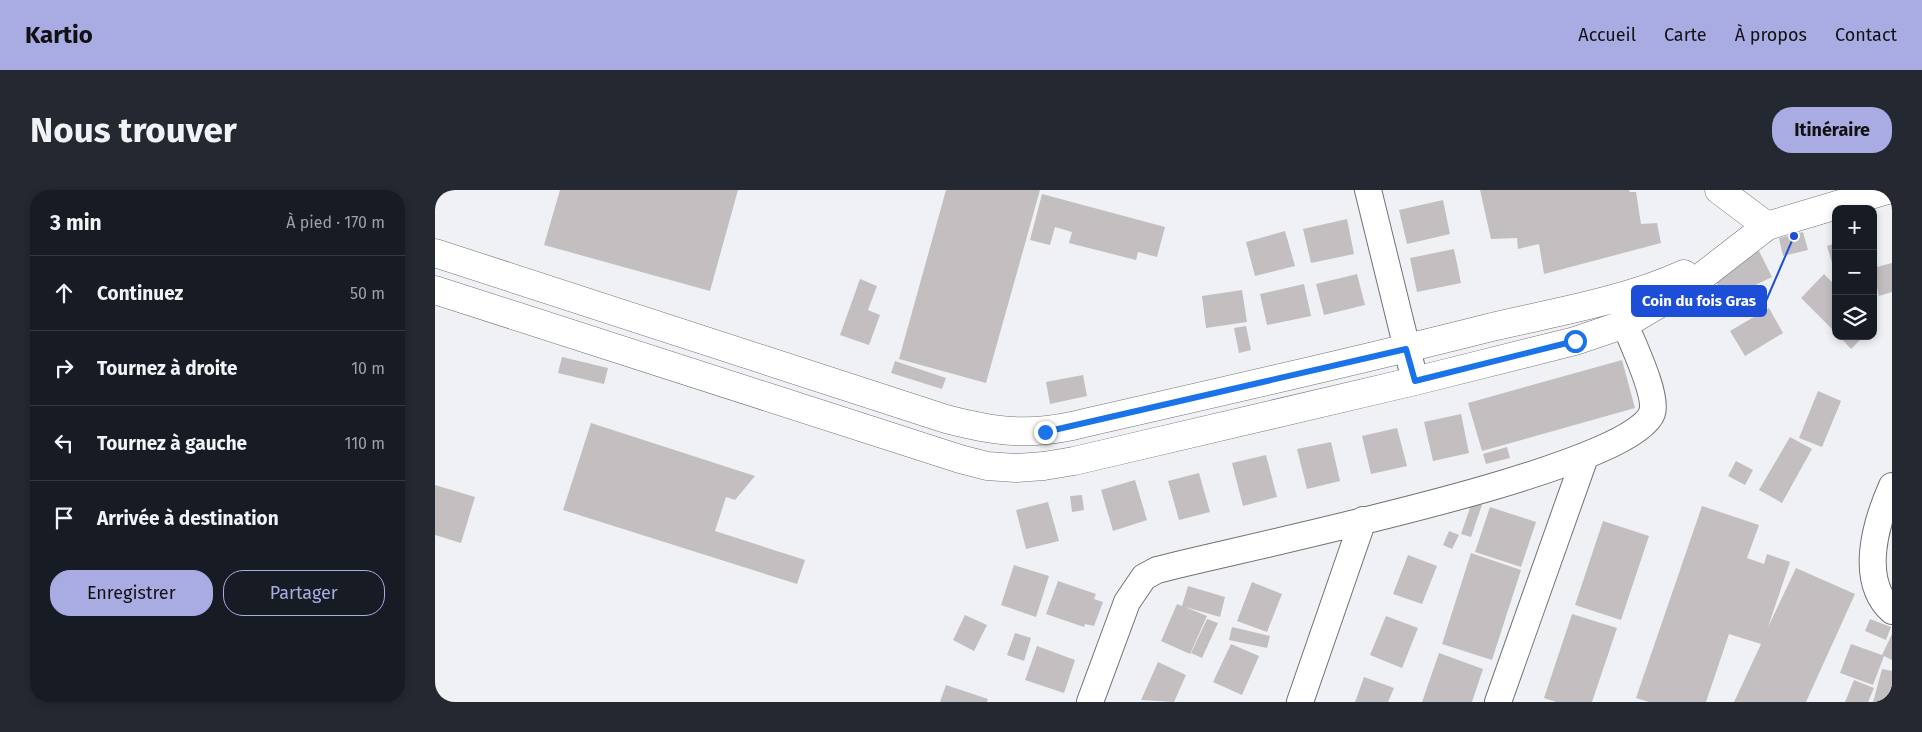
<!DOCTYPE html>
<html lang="fr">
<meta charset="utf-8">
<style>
body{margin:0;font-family:"Fira Sans",sans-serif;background:#242831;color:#f1f3f6}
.controls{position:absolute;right:15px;top:15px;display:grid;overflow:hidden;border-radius:10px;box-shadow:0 2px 8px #0003}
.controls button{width:45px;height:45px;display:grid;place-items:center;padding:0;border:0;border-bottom:1px solid #363941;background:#171b24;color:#f1f3f6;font:25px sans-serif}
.stop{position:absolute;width:15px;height:15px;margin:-11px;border:4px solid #1a73e8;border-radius:50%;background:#fff}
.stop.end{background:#1a73e8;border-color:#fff;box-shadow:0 1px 5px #0008}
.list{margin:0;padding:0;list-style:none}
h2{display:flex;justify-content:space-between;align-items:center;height:65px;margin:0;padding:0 20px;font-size:21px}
h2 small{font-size:16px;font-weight:400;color:#9ea1a6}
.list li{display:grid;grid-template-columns:32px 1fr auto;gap:15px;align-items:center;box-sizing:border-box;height:75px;padding:0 20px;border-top:1px solid #363941}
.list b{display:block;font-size:19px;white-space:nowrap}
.list em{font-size:16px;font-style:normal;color:#9ea1a6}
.actions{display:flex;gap:10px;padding:15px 20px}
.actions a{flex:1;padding:11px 0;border:1px solid #a9abe3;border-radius:20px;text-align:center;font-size:18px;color:#a9abe3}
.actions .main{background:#a9abe3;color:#111}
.icon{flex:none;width:28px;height:28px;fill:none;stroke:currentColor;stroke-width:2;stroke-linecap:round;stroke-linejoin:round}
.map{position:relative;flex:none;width:1457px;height:512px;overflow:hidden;border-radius:20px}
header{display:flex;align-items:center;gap:30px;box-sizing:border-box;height:70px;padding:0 25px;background:#a9abe3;color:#111}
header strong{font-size:24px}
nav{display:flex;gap:28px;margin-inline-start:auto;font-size:18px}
.intro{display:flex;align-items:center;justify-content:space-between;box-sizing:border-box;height:120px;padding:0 30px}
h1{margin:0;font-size:35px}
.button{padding:12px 22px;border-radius:20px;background:#a9abe3;color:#111;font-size:18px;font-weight:700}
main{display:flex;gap:30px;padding:0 30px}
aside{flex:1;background:#171b24;border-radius:20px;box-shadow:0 2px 8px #0003}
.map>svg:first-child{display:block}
.building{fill:#c3bfc1}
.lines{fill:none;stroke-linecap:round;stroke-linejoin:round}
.street-casing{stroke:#707274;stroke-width:28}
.secondary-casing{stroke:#707274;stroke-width:29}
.street{stroke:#fff;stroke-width:26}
.secondary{stroke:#fff;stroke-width:28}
.route{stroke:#1a73e8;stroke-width:6}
.leader{fill:none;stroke:#1d4ed8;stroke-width:2}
.callout-dot{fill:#1d4ed8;stroke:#fefeff;stroke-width:2}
.callout{fill:#1d4ed8;stroke:#1d4ed8;stroke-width:2}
.callout-label{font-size:15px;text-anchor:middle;font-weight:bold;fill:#fff}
</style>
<header>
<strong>Kartio</strong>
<nav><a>Accueil</a><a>Carte</a><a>À propos</a><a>Contact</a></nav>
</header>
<div class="intro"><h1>Nous trouver</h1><a class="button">Itinéraire</a></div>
<main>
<aside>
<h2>3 min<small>À pied · 170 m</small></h2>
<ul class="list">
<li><svg class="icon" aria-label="ahead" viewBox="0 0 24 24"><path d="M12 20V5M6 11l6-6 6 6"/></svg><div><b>Continuez</b></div><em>50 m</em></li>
<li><svg class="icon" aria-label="right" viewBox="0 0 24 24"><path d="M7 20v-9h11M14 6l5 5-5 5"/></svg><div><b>Tournez à droite</b></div><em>10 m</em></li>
<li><svg class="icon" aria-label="left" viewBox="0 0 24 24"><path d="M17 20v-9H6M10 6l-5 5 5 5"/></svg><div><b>Tournez à gauche</b></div><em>110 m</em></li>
<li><svg class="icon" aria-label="arrive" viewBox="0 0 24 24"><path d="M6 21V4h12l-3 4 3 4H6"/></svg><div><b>Arrivée à destination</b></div></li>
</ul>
<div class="actions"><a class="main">Enregistrer</a><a>Partager</a></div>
</aside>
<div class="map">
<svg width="1457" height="512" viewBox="0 0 1457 512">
<rect width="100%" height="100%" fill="#eff1f4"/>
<path class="building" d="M 125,0 L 303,0 L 275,101 L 109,55 Z
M 511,0 L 605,0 L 551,193 L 464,169 Z
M 1045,0 L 1194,0 L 1195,2 L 1201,2 L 1206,34 L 1222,33 L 1226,53 L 1109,84 L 1104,54 L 1083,59 L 1082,48 L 1056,49 Z
M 607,4 L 730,37 L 722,67 L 703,62 L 701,70 L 634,53 L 637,42 L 620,37 L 615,55 L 595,50 Z
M 1008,10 L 1015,44 L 972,54 L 964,20 Z
M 912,29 L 919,64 L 876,73 L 868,39 Z
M 850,41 L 860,76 L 820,86 L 811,52 Z
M 1368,42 L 1373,60 L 1348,66 L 1344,48 Z
M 1401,53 L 1401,83 L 1400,83 L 1392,56 Z
M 1019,59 L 1026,93 L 982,102 L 975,68 Z
M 1324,61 L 1337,87 L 1290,110 L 1277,83 Z
M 1457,73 L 1457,102 L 1444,106 L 1438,78 Z
M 922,84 L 930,115 L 889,125 L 881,94 Z
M 1389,84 L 1401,96 L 1401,143 L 1366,108 Z
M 425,89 L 442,96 L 433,120 L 445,125 L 434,155 L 405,145 Z
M 869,94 L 876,126 L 832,135 L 825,104 Z
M 807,100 L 812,132 L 771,138 L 767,106 Z
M 1334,118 L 1348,143 L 1310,166 L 1295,141 Z
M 811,136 L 816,160 L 804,163 L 799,138 Z
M 1404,146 L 1429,146 L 1416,159 Z
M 127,167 L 173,178 L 169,194 L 123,183 Z
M 1187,170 L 1200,218 L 1047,261 L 1033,213 Z
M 460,171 L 511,188 L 507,199 L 456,183 Z
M 648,185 L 652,206 L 615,214 L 611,192 Z
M 1383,201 L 1406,211 L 1387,257 L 1364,248 Z
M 1026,224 L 1034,263 L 998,271 L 989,232 Z
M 156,233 L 320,286 L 300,310 L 291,307 L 280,341 L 370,370 L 362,394 L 128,320 Z
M 962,238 L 972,276 L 936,284 L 927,246 Z
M 1355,247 L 1377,259 L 1347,313 L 1324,300 Z
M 896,252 L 905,291 L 872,299 L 862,259 Z
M 1072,257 L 1075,268 L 1051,274 L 1048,264 Z
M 831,265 L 842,307 L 808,316 L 797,273 Z
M 1301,271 L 1318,280 L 1310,295 L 1293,286 Z
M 764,283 L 775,322 L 744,330 L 733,291 Z
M 700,290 L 712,330 L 678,341 L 666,300 Z
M 0,295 L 40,307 L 26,353 L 0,345 Z
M 647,305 L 649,320 L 637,322 L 635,306 Z
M 613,312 L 624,351 L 591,359 L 581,320 Z
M 1037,312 L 1047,315 L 1036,347 L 1026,344 Z
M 1267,316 L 1324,335 L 1312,368 L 1329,374 L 1332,364 L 1355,372 L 1333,437 L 1361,378 L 1420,404 L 1371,512 L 1299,512 L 1326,454 L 1294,444 L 1271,512 L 1214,512 L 1201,508 Z
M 1055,317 L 1101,332 L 1086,377 L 1040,362 Z
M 1168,331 L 1214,346 L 1186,430 L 1140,415 Z
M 1014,341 L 1024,345 L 1017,359 L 1008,355 Z
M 1036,363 L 1086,380 L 1057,470 L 1007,454 Z
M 973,365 L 1002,376 L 987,414 L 958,404 Z
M 579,375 L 614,386 L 601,427 L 566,415 Z
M 623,391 L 661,404 L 659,409 L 668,412 L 659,436 L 650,434 L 649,437 L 611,424 Z
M 817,392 L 847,404 L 832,442 L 802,431 Z
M 753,396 L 790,407 L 785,427 L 750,417 L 772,426 L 755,464 L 726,451 L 742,414 L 747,416 Z
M 1137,424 L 1182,438 L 1157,512 L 1121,512 L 1109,508 Z
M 530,425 L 552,435 L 539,461 L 518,450 Z
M 951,426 L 983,438 L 967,478 L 935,465 Z
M 772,429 L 783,433 L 767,468 L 756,463 Z
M 1435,429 L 1456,437 L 1451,450 L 1430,441 Z
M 797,437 L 835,446 L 832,458 L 794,450 Z
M 580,443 L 596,448 L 589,471 L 572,465 Z
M 1457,444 L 1457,470 L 1449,466 L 1438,495 L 1405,483 L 1416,454 L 1447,465 Z
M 796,454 L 824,466 L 807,505 L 778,492 Z
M 602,456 L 640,470 L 629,503 L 590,490 Z
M 1004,463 L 1048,479 L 1037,512 L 987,512 Z
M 723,472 L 751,485 L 739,512 L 706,510 Z
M 1447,479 L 1457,481 L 1457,512 L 1438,512 Z
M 929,487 L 959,498 L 953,512 L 920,512 Z
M 1419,490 L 1439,498 L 1433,512 L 1410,512 Z
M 511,495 L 553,509 L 552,512 L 505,512 Z
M 0,503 L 5,505 L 2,512 L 0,512 Z"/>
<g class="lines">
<g class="street-casing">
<path id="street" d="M 933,0 L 980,191
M 1457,296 C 1441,332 1423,390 1457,421
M 655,512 L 692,412 L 709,387 L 722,380 C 795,360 1196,281 1217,223 C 1223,205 1197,153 1190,134
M 865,512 L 928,330
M 1063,512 L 1150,267"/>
</g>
<g class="secondary-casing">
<path id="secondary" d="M 1284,0 L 1332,36
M 0,63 L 511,229 C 557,241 590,246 637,236 C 776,204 915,173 1053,138 C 1116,123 1190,111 1249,84
M 0,100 L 525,269 L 552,276 L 581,278 L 609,276 L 639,271 L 980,191 L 1140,151 L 1190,134 L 1234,108 L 1261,91 L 1332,36 L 1452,0"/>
</g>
<use href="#street" class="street"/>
<use href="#secondary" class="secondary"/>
</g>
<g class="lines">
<path class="route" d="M 610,242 L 971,159 L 980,191 L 1140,151"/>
</g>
<path class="leader" d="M1359 46L1331 111"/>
<circle class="callout-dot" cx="1359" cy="46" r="5"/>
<rect class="callout" x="1197" y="96" width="134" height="30" rx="5"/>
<g class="callout-label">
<text x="1264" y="116">Coin du fois Gras</text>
</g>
</svg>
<div class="controls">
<button>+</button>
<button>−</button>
<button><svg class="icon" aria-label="layers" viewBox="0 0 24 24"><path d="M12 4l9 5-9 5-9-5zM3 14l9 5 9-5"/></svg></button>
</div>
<div class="stop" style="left:1140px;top:151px"></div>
<div class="stop end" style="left:610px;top:242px"></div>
</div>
</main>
